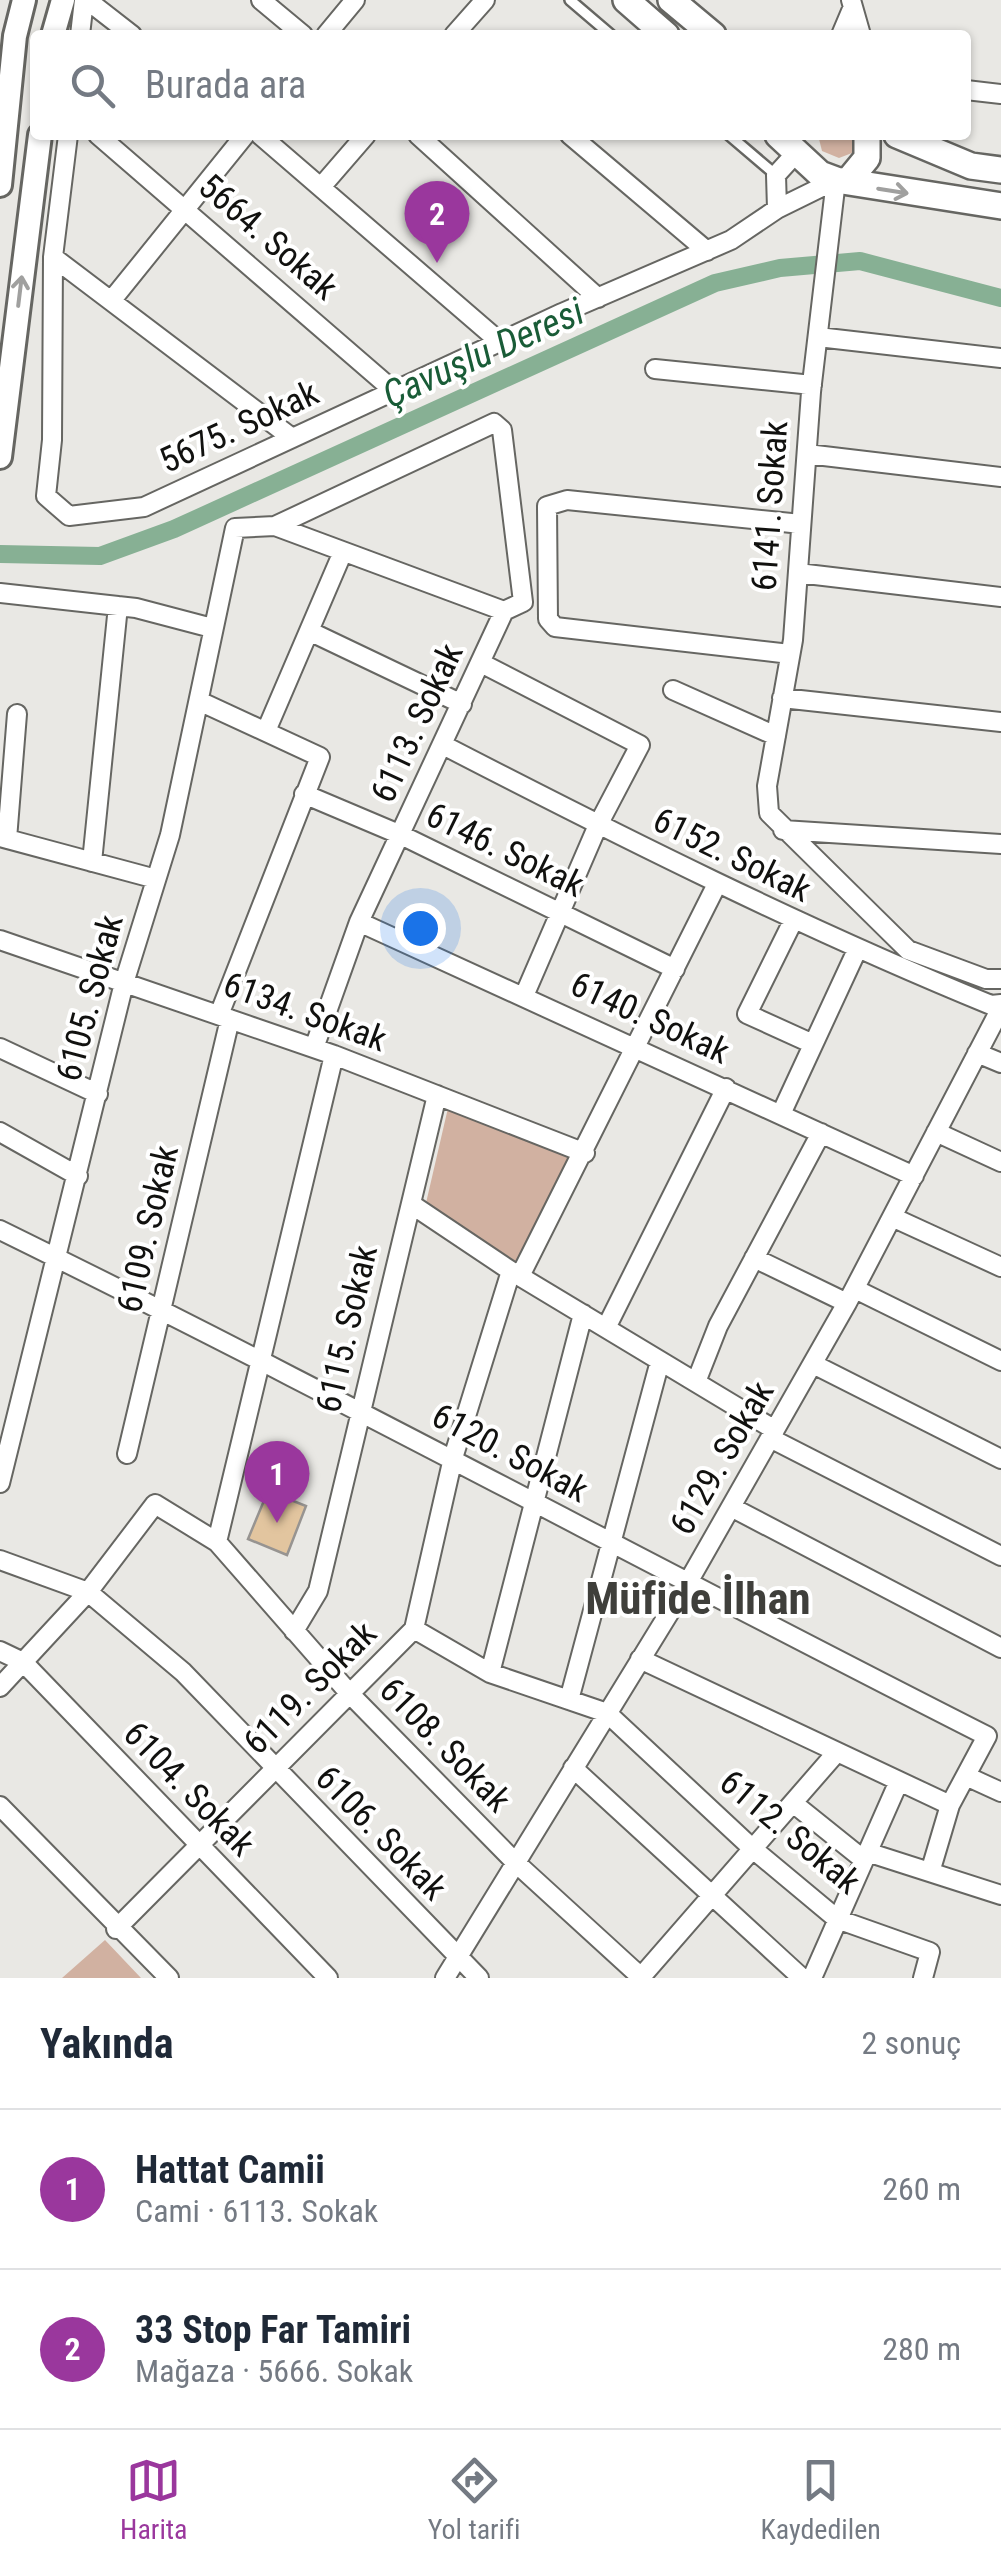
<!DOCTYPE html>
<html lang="tr">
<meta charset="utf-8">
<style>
body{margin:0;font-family:"Roboto Condensed",sans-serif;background:#f6f6f7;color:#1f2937}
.you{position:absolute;left:420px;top:928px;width:35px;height:35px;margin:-25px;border:8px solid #fff;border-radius:50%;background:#1a73e8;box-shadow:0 0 0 15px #1a73e833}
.badge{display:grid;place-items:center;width:65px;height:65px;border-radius:50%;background:#9a379d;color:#fff;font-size:32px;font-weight:700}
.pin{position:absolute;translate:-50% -82px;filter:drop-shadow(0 2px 5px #0008)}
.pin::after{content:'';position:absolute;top:52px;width:35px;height:30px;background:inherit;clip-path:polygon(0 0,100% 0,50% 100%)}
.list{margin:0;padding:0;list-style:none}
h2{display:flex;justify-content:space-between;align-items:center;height:130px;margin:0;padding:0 40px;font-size:42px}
h2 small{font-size:32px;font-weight:400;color:#747a83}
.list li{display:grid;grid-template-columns:65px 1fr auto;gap:30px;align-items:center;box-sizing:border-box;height:160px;padding:0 40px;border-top:2px solid #e0e1e3}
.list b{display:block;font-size:38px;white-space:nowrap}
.list p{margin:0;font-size:32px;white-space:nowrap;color:#747a83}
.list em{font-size:32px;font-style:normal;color:#747a83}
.icon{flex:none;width:55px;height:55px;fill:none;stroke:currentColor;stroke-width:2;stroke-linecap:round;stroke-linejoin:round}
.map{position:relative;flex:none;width:1001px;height:1978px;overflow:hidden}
.search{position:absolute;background:#fff;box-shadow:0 2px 8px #0004;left:30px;right:30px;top:30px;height:110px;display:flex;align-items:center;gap:25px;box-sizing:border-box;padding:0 35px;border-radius:10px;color:#747a83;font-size:38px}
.sheet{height:450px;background:#fff}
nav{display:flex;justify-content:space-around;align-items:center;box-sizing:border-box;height:140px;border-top:2px solid #e0e1e3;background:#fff;font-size:28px;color:#747a83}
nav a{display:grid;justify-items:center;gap:5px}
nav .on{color:#9a379d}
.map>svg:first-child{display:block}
.green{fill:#d1b1a1}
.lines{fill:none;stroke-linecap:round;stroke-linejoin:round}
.canal{stroke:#87b094;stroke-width:18}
.building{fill:#e2c59f;stroke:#979491;stroke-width:2.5}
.service-casing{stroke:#666662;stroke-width:14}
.minor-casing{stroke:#666662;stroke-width:22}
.tertiary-casing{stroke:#666662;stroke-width:28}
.secondary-casing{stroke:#666662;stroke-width:30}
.service{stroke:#fff;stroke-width:9}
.minor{stroke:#fff;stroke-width:18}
.tertiary{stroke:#fff;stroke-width:22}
.secondary{stroke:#fff;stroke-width:25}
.oneway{stroke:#a0a09f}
.labels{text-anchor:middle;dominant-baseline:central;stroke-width:8;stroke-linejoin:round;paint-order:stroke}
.street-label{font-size:35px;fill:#11110f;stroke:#fff}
.water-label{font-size:38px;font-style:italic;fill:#195c37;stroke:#fff}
.district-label{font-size:45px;font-weight:bold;fill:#3f3f3b;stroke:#fff}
</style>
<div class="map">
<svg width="1001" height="1978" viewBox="0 0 1001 1978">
<rect width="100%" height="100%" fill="#e9e8e4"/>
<path class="green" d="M 818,135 L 858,135 L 852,153 L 839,158 L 822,151 Z
M 448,1108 L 578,1156 L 520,1264 L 426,1203 Z
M 105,1940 L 141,1978 L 62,1978 Z"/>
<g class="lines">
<path class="canal" d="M 0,554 L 100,556 L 174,529 L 715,283 L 780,268 L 860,261 L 1001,298"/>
</g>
<path class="building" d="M 268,1491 L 306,1506 L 287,1555 L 248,1539 Z"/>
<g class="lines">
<g class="service-casing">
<path id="service" d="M 570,0 L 611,35
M 729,135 L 776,175"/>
</g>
<g class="minor-casing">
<path id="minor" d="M 87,0 L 132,35
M 261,0 L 303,35
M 851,0 L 861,35
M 80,35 L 84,0
M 326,35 L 355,0
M 454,35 L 485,0
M 841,35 L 852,9
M 966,90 L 1001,94
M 68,135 L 53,257 L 52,440 L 46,496 L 69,516 L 144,507 L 562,313 L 731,240 L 777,209 L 836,180
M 98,135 L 394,391
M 260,135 L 500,342
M 418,135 L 598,298
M 570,135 L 707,251
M 836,180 L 811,392 L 793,640 L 767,786 L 769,813 L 908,950 L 986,979 L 1001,979
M 321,187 L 366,135
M 777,209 L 776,175 L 797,152
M 53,257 L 292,438
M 111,301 L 245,135
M 818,337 L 1001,358
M 655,369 L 812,385
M 807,454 L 1001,477
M 275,526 L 494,423 L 502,430 L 523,602 L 504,611 L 359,922 L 314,1048
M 798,573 L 1001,597
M 0,593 L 136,608 L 212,628
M 309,631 L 462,704
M 790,654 L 555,627 L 548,619 L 547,506 L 567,500 L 801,524
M 481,663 L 640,745 L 598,825 L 524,996
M 673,690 L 776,736
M 782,698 L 1001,722
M 199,701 L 320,757 L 219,1015
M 266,731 L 342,554
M 443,745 C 623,838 803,928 991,1005 L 1001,1004
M 304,794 L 401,835 L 675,969
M 783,830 L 1001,844
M 0,837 L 156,879
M 7,839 L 17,714
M 92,862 L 118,606
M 793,921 L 747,1014 L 813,1044
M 359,922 L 914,1176
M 0,940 L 334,1055 L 585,1153
M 0,1048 L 98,1094
M 977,1053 L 1001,1063
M 781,1114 L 857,950
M 0,1132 L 78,1176
M 936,1132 L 1001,1162
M 411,1204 L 511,1271 L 775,1430
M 892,1217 L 1001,1267
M 0,1230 C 332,1393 657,1569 987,1736 L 950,1805 L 931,1869
M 754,1258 L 847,1303
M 520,1276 L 716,886
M 855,1289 L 1001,1361
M 606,1328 L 726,1088
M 813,1364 L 1001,1459
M 696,1382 L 718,1326 L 821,1133
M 770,1438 L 1001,1556
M 127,1454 L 230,1019
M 0,1483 L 124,983 L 170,835 L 235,528 L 275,526 L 504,611
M 731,1507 L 1001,1648
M 217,1542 L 334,1055
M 0,1560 L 88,1592 L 183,1672 L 479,1978
M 414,1629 L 490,1673 L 607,1713 L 753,1849 L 837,1919 L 930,1952 L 923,1978
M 294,1631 L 318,1591 L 437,1095
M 0,1651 L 23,1662 L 328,1978
M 640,1659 L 950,1805
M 490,1673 L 583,1314
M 0,1687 L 88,1592 L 155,1504 L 217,1542 L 350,1694 L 515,1862 L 642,1978
M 569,1700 L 660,1361
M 573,1768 L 802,1978
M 966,1776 L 1001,1792
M 793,1803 L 864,1860
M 0,1806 L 169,1978
M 867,1852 L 1001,1895
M 116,1929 L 414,1629 L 453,1458 L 511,1271
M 641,1977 L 837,1752
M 445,1978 L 687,1584 L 847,1303 L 1001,1008
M 812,1978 L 899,1781"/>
</g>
<g class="tertiary-casing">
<path id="tertiary" d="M 53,35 L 63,0
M 0,185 L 15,36 L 24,0
M 0,457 L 40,135"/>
</g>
<g class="secondary-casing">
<path id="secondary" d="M 626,0 L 666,35
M 671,0 L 713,35
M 778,135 L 820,174 L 836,180 L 1001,206
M 897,135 L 971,166 L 1001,170
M 848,181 L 867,158 L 867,135"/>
</g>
<use href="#service" class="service"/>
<use href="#minor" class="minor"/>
<use href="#tertiary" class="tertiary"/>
<use href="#secondary" class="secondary"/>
</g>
<defs><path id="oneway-shaft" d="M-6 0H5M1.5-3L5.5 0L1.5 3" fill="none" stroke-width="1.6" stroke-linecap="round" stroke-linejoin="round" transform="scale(2.5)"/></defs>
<g class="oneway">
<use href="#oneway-shaft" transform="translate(893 191) rotate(9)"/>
<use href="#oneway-shaft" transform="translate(20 291) rotate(-83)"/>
</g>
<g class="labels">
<g class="street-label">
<text transform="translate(268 237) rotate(41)">5664. Sokak</text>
<text transform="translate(239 427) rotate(-25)">5675. Sokak</text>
<text transform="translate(770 506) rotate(-86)">6141. Sokak</text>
<text transform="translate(417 723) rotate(-65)">6113. Sokak</text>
<text transform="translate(505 850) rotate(26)">6146. Sokak</text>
<text transform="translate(732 855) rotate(26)">6152. Sokak</text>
<text transform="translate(90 998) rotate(-75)">6105. Sokak</text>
<text transform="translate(305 1012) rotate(20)">6134. Sokak</text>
<text transform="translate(650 1018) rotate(25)">6140. Sokak</text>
<text transform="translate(148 1229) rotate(-77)">6109. Sokak</text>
<text transform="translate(347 1329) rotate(-77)">6115. Sokak</text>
<text transform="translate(510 1453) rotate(28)">6120. Sokak</text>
<text transform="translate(722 1458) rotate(-60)">6129. Sokak</text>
<text transform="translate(310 1688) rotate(-45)">6119. Sokak</text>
<text transform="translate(445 1745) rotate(46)">6108. Sokak</text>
<text transform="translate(189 1789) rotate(46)">6104. Sokak</text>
<text transform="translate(790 1832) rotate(40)">6112. Sokak</text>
<text transform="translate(381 1833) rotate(46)">6106. Sokak</text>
</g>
<g class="water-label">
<text transform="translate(483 353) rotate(-24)">Çavuşlu Deresi</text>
</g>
<g class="district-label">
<text x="698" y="1598">Müfide İlhan</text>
</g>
</g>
</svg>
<div class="you"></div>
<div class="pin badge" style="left:277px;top:1523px">1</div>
<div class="pin badge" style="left:437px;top:263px">2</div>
<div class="search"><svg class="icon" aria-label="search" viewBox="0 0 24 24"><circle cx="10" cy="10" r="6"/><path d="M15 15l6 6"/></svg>Burada ara</div>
</div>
<section class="sheet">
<h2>Yakında<small>2 sonuç</small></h2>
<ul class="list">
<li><span class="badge">1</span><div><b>Hattat Camii</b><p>Cami · 6113. Sokak</p></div><em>260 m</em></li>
<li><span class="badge">2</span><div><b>33 Stop Far Tamiri</b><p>Mağaza · 5666. Sokak</p></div><em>280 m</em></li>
</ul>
</section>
<nav>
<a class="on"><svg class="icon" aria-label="map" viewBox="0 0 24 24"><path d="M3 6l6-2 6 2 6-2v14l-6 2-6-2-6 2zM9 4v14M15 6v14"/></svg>Harita</a>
<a><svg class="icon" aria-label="directions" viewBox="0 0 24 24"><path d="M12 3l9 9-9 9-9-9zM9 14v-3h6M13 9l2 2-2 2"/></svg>Yol tarifi</a>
<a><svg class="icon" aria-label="saved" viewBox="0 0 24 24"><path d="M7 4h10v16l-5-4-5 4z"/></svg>Kaydedilen</a>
</nav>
